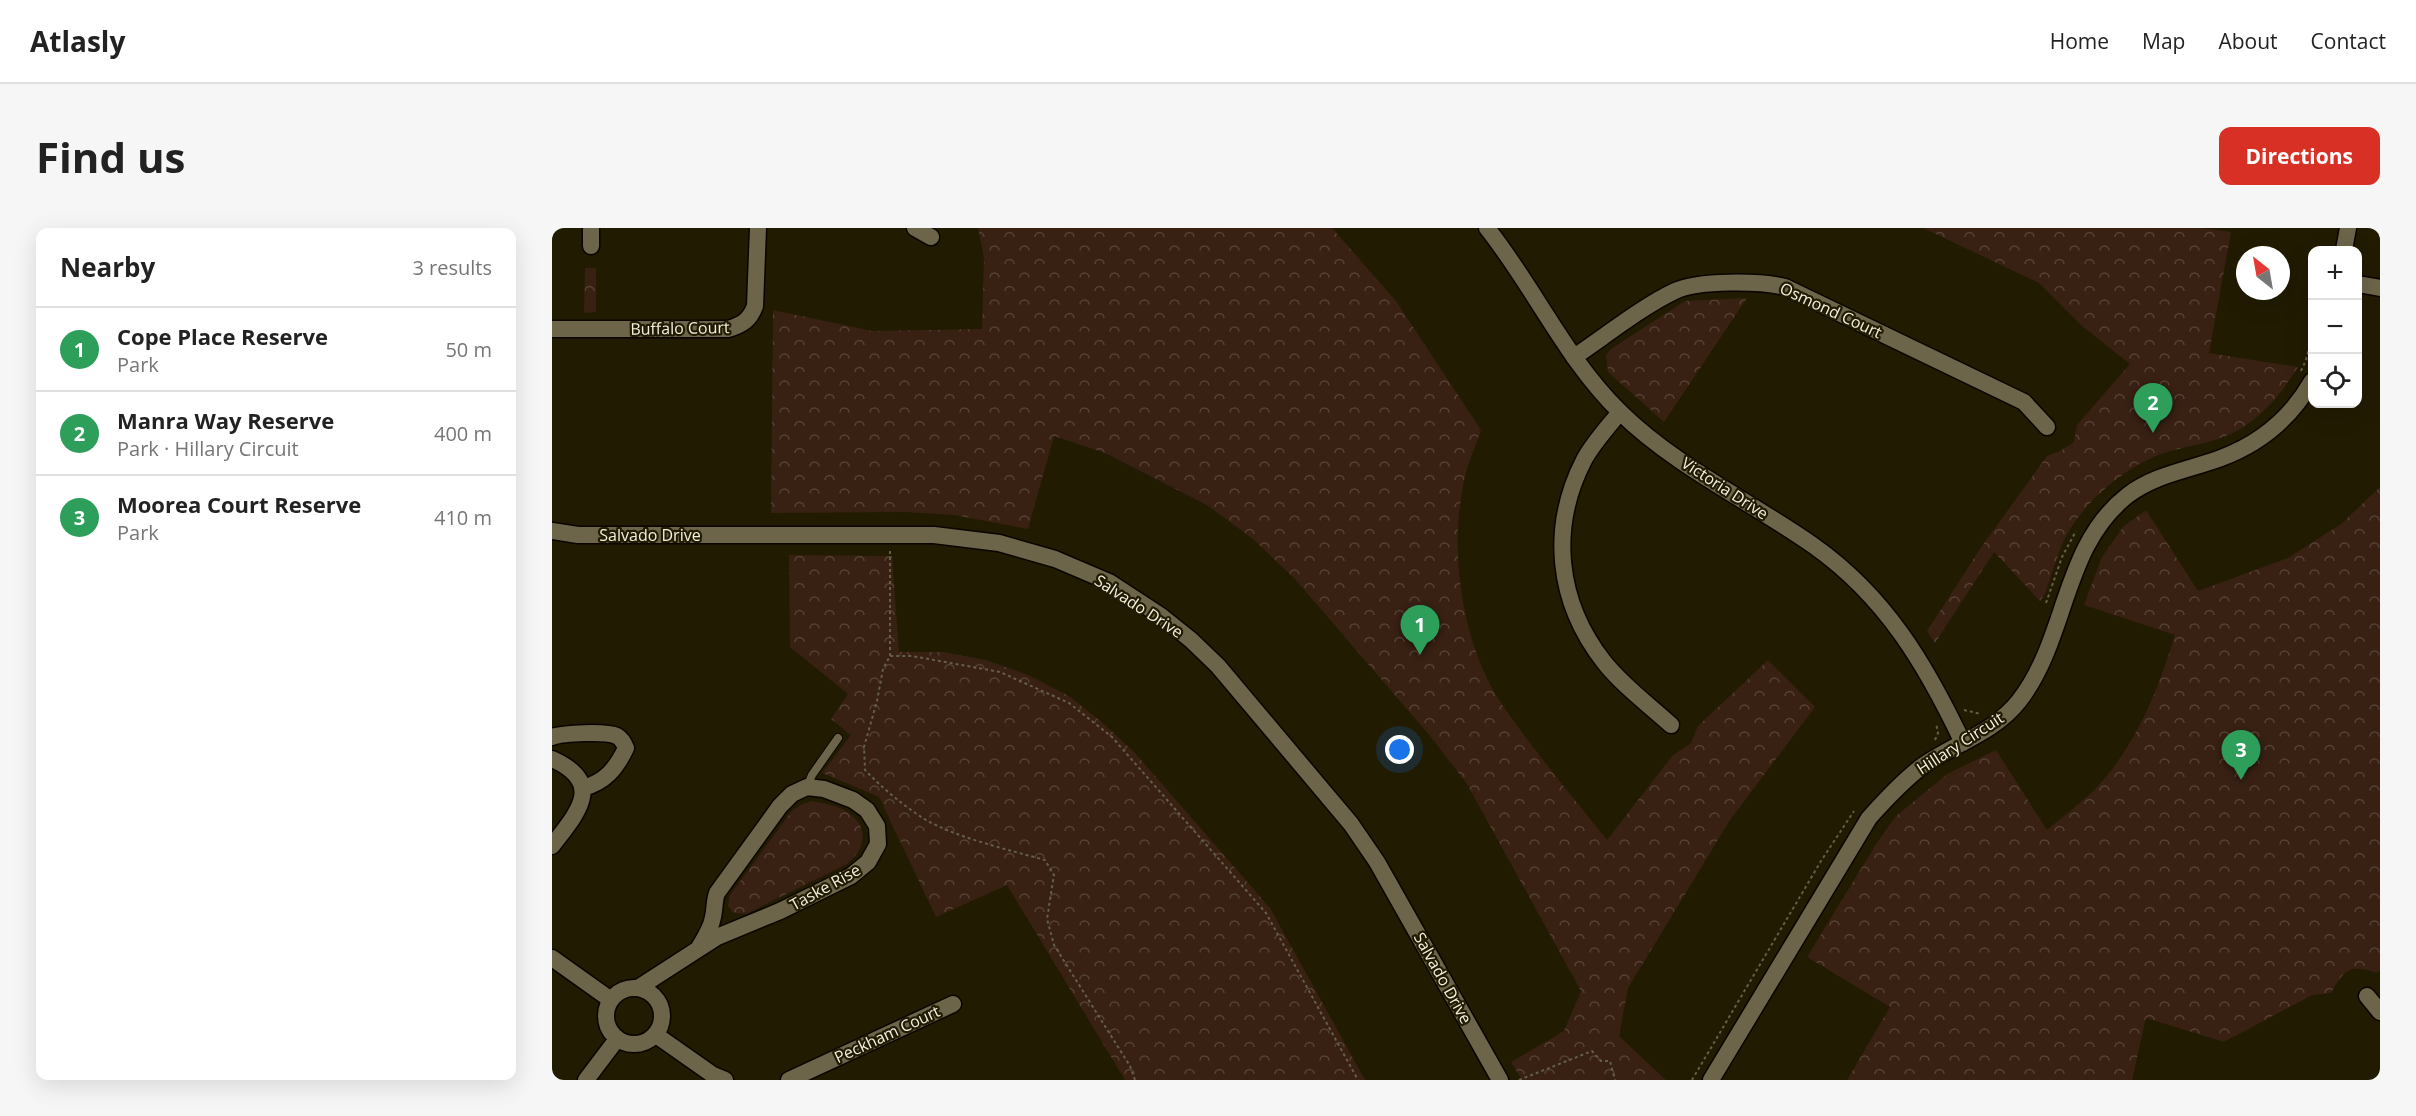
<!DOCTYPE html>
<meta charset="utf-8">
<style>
body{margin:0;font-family:"Open Sans",sans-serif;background:#f6f6f6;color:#222}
.controls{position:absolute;right:18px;top:18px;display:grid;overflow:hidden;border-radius:12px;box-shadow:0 6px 24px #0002}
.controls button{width:54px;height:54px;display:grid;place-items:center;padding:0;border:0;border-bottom:2px solid #e0e0e0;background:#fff;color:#222;font:30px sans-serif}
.compass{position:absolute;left:1684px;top:18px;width:54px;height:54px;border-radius:50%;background:#fff;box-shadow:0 6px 24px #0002;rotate:329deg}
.you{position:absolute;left:848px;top:522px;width:21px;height:21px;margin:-15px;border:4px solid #fff;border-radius:50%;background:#1a73e8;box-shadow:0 0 0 9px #1a73e833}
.badge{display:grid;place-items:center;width:39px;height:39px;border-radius:50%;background:#d93025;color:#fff;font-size:20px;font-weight:700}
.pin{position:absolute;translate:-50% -50px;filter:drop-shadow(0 2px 3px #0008)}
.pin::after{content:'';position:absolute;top:32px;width:21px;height:18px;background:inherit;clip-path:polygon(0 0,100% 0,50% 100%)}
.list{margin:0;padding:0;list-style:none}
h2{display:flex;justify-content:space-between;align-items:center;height:78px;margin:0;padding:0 24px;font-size:26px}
h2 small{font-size:20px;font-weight:400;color:#767676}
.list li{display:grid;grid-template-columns:39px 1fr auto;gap:18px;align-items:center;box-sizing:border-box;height:84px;padding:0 24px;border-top:2px solid #e0e0e0}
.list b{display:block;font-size:22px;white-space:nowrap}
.list p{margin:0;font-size:20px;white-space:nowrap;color:#767676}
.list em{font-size:20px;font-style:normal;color:#767676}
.icon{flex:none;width:33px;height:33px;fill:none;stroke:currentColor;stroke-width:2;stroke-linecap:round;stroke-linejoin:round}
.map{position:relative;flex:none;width:1828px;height:852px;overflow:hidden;border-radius:12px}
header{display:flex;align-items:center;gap:36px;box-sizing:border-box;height:84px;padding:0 30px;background:#fff;border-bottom:2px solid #e0e0e0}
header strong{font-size:28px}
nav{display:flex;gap:33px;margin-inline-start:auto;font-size:21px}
.intro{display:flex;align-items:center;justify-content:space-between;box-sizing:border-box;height:144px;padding:0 36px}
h1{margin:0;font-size:42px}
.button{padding:15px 27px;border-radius:12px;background:#d93025;color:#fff;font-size:21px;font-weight:700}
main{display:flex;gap:36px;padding:0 36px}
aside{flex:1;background:#fff;border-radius:12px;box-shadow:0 6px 24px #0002}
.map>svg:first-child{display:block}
.park{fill:url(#park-crowns)}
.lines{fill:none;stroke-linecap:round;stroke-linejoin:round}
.service-casing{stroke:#0b0500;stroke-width:10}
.minor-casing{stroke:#0b0500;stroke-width:19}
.tertiary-casing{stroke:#0b0500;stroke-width:19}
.path{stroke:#645f49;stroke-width:2;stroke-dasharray:3 3;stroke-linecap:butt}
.service{stroke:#6c6549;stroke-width:8}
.minor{stroke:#6c6549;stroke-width:16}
.tertiary{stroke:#6c6549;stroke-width:16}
.labels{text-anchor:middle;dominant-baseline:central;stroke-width:4.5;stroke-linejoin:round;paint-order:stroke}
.street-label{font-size:16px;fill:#f3f0e0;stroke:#211b02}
</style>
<header>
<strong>Atlasly</strong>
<nav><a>Home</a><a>Map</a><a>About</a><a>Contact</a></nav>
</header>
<div class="intro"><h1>Find us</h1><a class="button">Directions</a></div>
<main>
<aside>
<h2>Nearby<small>3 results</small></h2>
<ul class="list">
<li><span class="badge" style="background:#2e9e5b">1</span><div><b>Cope Place Reserve</b><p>Park</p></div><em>50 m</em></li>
<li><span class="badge" style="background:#2e9e5b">2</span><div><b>Manra Way Reserve</b><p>Park · Hillary Circuit</p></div><em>400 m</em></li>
<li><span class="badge" style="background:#2e9e5b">3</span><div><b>Moorea Court Reserve</b><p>Park</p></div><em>410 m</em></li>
</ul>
</aside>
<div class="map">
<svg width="1828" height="852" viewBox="0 0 1828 852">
<defs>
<pattern id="park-crowns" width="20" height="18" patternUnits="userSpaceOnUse" patternTransform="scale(1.5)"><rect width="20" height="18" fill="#382013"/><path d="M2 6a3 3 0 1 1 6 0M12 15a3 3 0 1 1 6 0" fill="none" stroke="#554135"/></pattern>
</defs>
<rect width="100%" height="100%" fill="#211b02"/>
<path class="park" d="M 426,0 L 780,0 L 844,73 L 929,202 C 923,220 914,239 911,258 C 897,328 911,419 951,478 C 983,524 1020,568 1055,612 L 1121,527 L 1139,515 L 1146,498 L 1216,432 L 1263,479 L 1178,592 L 1076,760 L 1067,808 L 1114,852 L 970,852 L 959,834 L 1012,803 L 1029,763 L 915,556 L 879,509 L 742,350 L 701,311 L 655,277 L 553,225 L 502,208 L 476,301 L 402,287 L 353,284 L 219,285 L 221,82 L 320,103 L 430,101 L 432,30 Z
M 1371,0 L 1649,0 L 1679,4 L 1657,125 L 1746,139 C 1725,172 1703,198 1666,211 C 1648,217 1630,219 1612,225 C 1572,239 1530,275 1511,314 C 1504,331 1499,349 1493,366 L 1488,373 L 1442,324 L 1383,415 L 1375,403 L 1430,318 L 1495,228 L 1508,223 L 1522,214 L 1525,197 L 1578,136 L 1530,98 L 1487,55 Z
M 33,40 L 44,40 L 44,84 L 32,85 Z
M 1195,70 L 1112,194 L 1056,144 L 1054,127 L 1059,121 L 1133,73 Z
M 1828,259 L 1828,742 L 1825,745 C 1797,736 1793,741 1779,765 L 1760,767 L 1672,814 L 1594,790 L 1580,852 L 1295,852 L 1338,779 L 1255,729 L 1326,613 L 1344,588 L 1395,546 L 1444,522 L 1495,602 C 1512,587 1532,573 1547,557 C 1586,513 1606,462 1623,407 L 1532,377 L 1550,329 L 1571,299 L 1594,282 L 1646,363 L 1736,330 L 1789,296 Z
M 237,327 L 340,328 L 347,424 L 391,424 L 434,432 L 476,447 L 517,468 L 551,495 L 583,525 L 718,680 L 813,852 L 573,852 L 455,657 L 384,689 L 327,569 L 270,545 L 299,507 L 279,491 L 296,466 L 238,419 Z
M 260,573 C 270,575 283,577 292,582 C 317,596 316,619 295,636 L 194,686 L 181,685 L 176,678 L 178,667 L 239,584 L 248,577 Z"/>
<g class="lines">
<g class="service-casing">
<path id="service" d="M 255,559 L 260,547 L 286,510"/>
</g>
<g class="minor-casing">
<path id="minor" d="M 39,0 L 39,18
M 363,0 L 379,9
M 0,101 L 176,101 C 190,97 198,92 203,78 L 206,0
M 1022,129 C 1052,109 1091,78 1123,63 C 1146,52 1209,53 1233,59 L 1472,174 L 1495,199
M 1068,184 C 1056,199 1041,215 1032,232 C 997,300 1005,374 1052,434 C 1070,457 1097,477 1119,497
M 0,509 C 11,505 54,503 65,508 C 70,511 72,515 74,520 C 64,541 53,554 31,560
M 0,531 C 54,555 25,585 0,618
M 0,730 L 59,772
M54 788a28 28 0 1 1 56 0a28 28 0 1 1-56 0Z
M 86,760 L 165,709 L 228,683 L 299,648 L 316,634 L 326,616 L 325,598 L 315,582 L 301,572 L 272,561 L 255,559 L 240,566 L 228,578 L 165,665 C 162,673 163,681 161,689 C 159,701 152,711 146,721
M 1815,768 L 1828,784
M 104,807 L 161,847 L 173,852
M 34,852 L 65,811
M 237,852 L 401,776"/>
</g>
<g class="tertiary-casing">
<path id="tertiary" d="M 935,0 C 982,59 1013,130 1068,184 C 1124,239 1198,273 1262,318 C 1334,369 1374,437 1411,515
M 1792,22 L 1796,0
M 1806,56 L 1828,60
M 0,303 L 26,307 L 382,307 L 447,315 L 503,331 L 557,354 L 609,388 L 639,412 L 666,438 L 799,596 L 825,634 L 948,852
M 1159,852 L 1317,590 C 1333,572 1350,554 1369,539 C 1401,516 1442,505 1467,473 C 1516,410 1510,318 1576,267 C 1604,246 1637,242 1669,230 C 1709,215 1739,190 1760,153"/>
</g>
<path class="path" d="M 1749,143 L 1754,132 L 1760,109
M 1494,375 L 1510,329 L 1524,303
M 338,428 L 338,323
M 1412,482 L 1429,486
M 1383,512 L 1386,505 L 1384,495
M 583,852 L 578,838 L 502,717 L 495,691 L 502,647 L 493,632 C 457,622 406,610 374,592 C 352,578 331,561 313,542 L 312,519 L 325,473 L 331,441 L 338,428 L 360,428 L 448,444 L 517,475 L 560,509 L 714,685 L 806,852
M 967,852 L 1040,823 L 1049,833 L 1058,833 L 1063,852
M 1140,852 L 1269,633 L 1302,583"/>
<use href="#service" class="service"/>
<use href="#minor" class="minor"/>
<use href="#tertiary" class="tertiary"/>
</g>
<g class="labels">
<g class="street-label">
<text transform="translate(1279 82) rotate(25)">Osmond Court</text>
<text transform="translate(128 100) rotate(-1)">Buffalo Court</text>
<text transform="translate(1173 260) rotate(33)">Victoria Drive</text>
<text x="98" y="307">Salvado Drive</text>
<text transform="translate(587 378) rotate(33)">Salvado Drive</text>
<text transform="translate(1408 515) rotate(-33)">Hillary Circuit</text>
<text transform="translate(273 659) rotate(-29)">Taske Rise</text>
<text transform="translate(891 750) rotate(61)">Salvado Drive</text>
<text transform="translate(335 806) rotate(-25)">Peckham Court</text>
</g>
</g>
</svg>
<div class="controls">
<button>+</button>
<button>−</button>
<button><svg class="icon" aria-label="locate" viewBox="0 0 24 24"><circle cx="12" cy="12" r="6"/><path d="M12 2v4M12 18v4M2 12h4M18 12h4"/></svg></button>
</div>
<svg class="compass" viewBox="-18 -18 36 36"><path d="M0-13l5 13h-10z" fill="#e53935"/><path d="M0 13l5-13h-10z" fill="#767676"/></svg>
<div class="you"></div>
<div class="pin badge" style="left:868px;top:427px;background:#2e9e5b">1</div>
<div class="pin badge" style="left:1601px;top:205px;background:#2e9e5b">2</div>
<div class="pin badge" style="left:1689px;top:552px;background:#2e9e5b">3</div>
</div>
</main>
